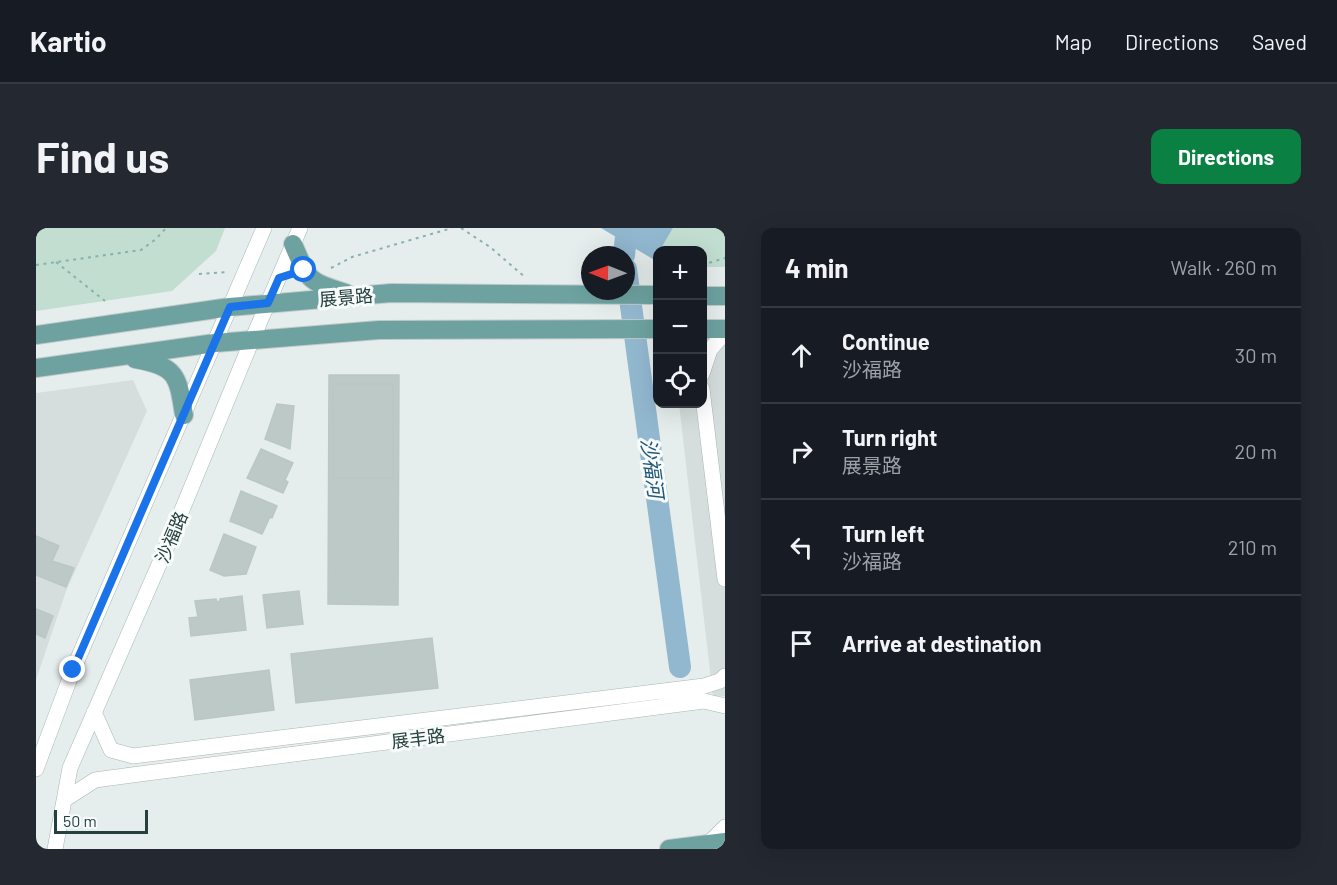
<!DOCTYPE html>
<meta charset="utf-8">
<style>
body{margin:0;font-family:Barlow,"Noto Sans SC",sans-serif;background:#242831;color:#f1f3f6}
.controls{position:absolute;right:18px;top:18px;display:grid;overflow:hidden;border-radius:12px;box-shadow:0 6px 24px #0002}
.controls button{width:54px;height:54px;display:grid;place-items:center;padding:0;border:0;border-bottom:2px solid #363941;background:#171b24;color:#f1f3f6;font:30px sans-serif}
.compass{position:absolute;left:545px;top:18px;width:54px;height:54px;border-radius:50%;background:#171b24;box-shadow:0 6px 24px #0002;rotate:271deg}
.scale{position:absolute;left:18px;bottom:15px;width:94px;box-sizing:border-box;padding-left:6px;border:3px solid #26403f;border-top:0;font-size:16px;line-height:21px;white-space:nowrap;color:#26403f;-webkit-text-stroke:4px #f7fbfa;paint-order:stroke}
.stop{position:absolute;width:18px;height:18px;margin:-14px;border:4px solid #1a73e8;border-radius:50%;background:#fff}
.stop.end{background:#1a73e8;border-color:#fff;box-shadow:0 2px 6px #0008}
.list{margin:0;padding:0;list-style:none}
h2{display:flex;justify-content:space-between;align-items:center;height:78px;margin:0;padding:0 24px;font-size:26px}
h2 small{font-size:20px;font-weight:400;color:#9ea1a6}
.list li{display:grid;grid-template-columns:39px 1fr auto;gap:18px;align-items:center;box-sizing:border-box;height:96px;padding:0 24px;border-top:2px solid #363941}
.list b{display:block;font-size:22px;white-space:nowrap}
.list p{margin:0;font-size:20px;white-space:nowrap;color:#9ea1a6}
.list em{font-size:20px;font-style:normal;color:#9ea1a6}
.icon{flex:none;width:33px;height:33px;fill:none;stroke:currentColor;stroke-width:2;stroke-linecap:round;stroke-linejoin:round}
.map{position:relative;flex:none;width:689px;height:621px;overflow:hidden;border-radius:12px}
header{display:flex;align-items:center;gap:36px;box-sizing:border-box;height:84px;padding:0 30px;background:#171b24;border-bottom:2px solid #363941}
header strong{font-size:28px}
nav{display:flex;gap:33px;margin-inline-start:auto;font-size:21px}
.intro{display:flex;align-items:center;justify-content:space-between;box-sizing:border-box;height:144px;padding:0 36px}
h1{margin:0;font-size:42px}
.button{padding:15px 27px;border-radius:12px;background:#0b8043;color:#fff;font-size:21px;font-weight:700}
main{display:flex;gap:36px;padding:0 36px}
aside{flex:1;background:#171b24;border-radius:12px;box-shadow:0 6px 24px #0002}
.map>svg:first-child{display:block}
.built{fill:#d5dedc}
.green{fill:#c1ded0}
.water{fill:#92b8d0}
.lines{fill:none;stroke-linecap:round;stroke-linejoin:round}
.river{stroke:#92b8d0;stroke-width:22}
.building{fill:#bcc9c7;stroke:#b9c8c5;stroke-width:1.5}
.minor-casing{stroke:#a9b6b5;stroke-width:16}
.major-casing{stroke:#c2cac9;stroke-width:20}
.path{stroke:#88b0ad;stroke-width:2;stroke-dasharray:3 4.5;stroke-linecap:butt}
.minor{stroke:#fff;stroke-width:15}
.major{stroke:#6da2a0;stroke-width:18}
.route{stroke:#1a73e8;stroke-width:8}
.labels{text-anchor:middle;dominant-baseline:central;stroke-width:6;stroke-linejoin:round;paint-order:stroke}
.street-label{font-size:18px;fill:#26403f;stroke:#f7fbfa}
.water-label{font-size:20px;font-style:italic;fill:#22577a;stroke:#f7fbfa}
</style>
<header>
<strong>Kartio</strong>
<nav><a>Map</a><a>Directions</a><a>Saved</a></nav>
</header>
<div class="intro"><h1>Find us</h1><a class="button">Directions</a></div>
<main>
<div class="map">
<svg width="689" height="621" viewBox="0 0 689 621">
<rect width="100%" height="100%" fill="#e6eeed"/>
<path class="built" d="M 667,116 L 689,116 L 689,468 L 677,469 L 643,176 L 666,176 Z
M 97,152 L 111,183 L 30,363 L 0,452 L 0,165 Z"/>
<path class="green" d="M 0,0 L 189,0 L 180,23 L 136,63 L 0,83 Z
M 637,0 L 689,0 L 689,39 L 667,39 L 666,22 L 624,22 Z"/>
<path class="water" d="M 565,0 L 637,0 L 624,22 L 622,22 L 620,33 Z"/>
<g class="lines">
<path class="river" d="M 588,27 L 591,0
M 590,41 L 644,439"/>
</g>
<path class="building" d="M 293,147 L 363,147 L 362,377 L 292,376 Z
M 297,156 L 357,156 L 357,250 L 297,250 Z
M 241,176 L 258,178 L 254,221 L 229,211 Z
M 225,221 L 257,235 L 249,252 L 252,254 L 247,265 L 211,250 Z
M 205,263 L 241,278 L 236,290 L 234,289 L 226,306 L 194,293 Z
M 188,306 L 220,319 L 210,346 L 188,348 L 174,342 Z
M 0,308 L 23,318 L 16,333 L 38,340 L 30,359 L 0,347 Z
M 263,363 L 267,396 L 231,400 L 227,367 Z
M 206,368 L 210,402 L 155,408 L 153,390 L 162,389 L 159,373 L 180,371 L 181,374 L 184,373 L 184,371 Z
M 0,381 L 17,388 L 9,410 L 0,406 Z
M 396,410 L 402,460 L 260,475 L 255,426 Z
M 233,442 L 238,482 L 159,492 L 154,452 Z"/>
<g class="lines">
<g class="minor-casing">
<path id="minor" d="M 666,146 L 674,122 L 684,110 L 689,109
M 666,161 L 689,351
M 58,484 L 75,522 L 97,528 L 668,458 L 684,453 L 689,448
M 0,541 L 37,442 L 228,0
M 28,572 L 59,552 L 96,547 L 668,473 L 689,478
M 672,616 L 689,599
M 19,621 L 34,540 L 132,316 L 216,112 L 264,0"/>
</g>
<g class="major-casing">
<path id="major" d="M 257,16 C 273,53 271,53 310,65
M 666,68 L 689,68
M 666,101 L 689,101
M 0,107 L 194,79 L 355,65 L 622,67
M 99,131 C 141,138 142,148 148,187
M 0,140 L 179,115 L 343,102 L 622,101
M 633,621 L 689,614"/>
</g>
<path class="path" d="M 425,0 L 454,19 L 490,50
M 20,34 L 69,73
M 0,37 L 105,22 L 120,11 L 130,0
M 666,37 L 689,30
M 295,40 L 316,29 L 416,0
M 163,46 L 193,44"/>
<use href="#minor" class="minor"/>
<use href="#major" class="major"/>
</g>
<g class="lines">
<path class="route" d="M 37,442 L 194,79 L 232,75 L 243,50 L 268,42"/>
</g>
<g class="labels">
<g class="street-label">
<text transform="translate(310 69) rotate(-5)">展景路</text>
<text transform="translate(135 309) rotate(-67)">沙福路</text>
<text transform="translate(382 510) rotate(-7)">展丰路</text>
</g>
<g class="water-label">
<text transform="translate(617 240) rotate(82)">沙福河</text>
</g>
</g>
</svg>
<div class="controls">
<button>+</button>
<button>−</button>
<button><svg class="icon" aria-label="locate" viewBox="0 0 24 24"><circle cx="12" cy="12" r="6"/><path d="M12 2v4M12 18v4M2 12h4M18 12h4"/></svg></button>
</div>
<svg class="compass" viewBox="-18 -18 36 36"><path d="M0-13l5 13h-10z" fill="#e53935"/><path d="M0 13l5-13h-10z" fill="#9ea1a6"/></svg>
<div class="scale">50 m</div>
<div class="stop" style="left:268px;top:42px"></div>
<div class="stop end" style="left:37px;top:442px"></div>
</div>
<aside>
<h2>4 min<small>Walk · 260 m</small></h2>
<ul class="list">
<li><svg class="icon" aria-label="ahead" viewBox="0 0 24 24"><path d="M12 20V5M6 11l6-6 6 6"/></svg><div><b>Continue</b><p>沙福路</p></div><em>30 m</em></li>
<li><svg class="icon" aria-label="right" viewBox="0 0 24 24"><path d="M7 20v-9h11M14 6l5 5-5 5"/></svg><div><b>Turn right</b><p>展景路</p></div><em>20 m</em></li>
<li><svg class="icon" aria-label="left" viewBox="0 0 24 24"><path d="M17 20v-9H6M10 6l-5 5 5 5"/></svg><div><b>Turn left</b><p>沙福路</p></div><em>210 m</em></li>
<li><svg class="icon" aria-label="arrive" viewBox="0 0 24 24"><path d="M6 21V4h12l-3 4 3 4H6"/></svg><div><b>Arrive at destination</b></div></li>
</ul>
</aside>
</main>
